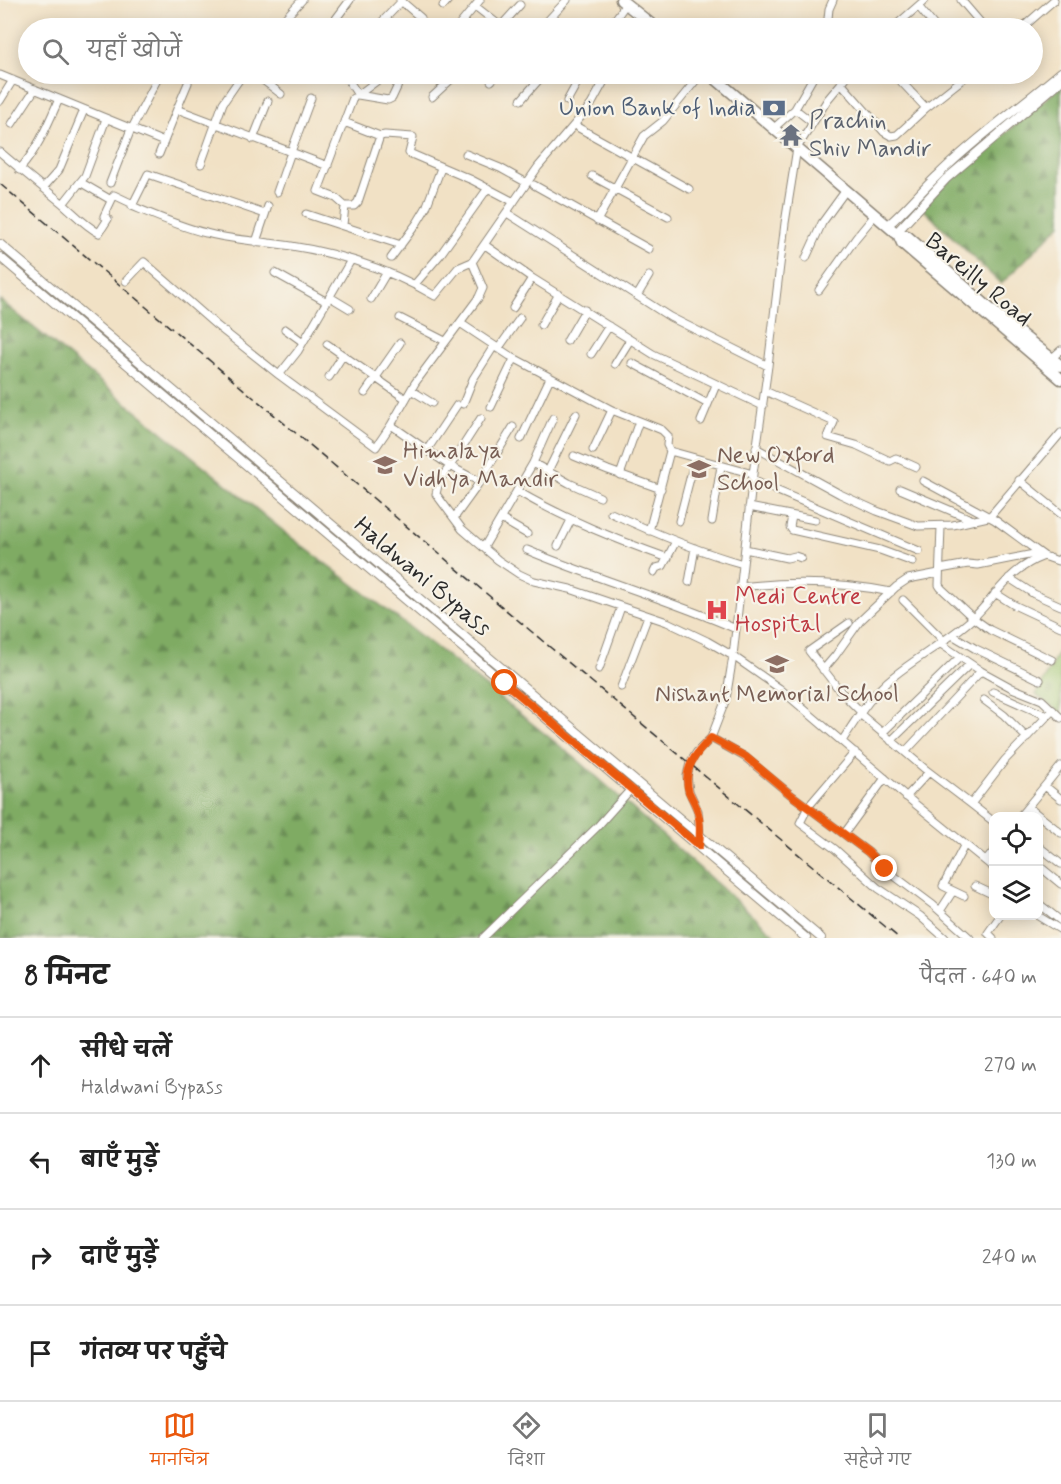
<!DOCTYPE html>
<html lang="hi">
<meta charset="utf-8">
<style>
body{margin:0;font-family:Mynerve,"Playpen Sans Deva",sans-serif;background:#f6f6f6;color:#222}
.controls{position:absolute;right:18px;bottom:18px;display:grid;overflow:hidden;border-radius:12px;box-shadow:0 3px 15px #0003}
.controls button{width:54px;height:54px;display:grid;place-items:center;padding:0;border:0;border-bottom:2px solid #e0e0e0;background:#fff;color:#222;font:30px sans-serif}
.stop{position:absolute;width:18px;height:18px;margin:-14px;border:4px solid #ea580c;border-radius:50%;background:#fff}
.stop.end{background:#ea580c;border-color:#fff;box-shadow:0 2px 6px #0008}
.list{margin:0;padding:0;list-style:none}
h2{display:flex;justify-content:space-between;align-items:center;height:78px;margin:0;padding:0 24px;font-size:26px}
h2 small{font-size:20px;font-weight:400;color:#767676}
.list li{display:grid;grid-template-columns:39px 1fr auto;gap:18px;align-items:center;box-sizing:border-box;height:96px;padding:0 24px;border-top:2px solid #e0e0e0}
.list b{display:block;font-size:22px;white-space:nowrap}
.list p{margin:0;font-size:20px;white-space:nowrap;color:#767676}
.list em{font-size:20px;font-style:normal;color:#767676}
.icon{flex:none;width:33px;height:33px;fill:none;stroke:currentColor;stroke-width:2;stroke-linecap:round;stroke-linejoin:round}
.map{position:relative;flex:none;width:1061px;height:938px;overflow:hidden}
.search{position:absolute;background:#fff;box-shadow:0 3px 15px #0003;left:18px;right:18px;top:18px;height:66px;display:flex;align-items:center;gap:15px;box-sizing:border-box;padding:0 21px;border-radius:33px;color:#767676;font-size:22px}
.sheet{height:462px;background:#fff}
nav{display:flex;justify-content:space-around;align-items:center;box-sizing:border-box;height:84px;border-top:2px solid #e0e0e0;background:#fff;font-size:16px;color:#767676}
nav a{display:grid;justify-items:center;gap:3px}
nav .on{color:#ea580c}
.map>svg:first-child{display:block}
.forest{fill:url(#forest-firs);stroke:#556b47;stroke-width:1.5}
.cemetery{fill:url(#cemetery-stones);stroke:#65784e;stroke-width:1.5}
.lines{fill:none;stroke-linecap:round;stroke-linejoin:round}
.minor-casing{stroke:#8e8678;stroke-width:9}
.major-casing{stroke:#8e8678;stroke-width:10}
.highway-casing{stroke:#8e8678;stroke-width:13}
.minor{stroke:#fff;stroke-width:7}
.major{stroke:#fff;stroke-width:8}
.highway{stroke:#fff;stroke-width:10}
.rail{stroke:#2b2b2b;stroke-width:1.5;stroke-dasharray:9 4.5;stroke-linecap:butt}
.route{stroke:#ea580c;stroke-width:8}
.labels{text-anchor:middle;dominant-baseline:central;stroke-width:4.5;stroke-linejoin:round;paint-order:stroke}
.service-label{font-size:24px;fill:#4e5e75;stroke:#f7f3e8;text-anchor:end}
.worship-label{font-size:24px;fill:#5b616d;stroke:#f7f3e8;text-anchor:start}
.street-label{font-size:24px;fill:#2b2b2b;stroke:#f7f3e8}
.education-label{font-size:24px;fill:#785e54;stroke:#f7f3e8;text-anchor:start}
.health-label{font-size:24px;fill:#be3a42;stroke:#f7f3e8;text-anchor:start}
</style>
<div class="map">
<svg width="1061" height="938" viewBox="0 0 1061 938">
<defs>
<pattern id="forest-firs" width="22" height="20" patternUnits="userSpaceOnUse" patternTransform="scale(1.5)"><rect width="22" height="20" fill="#7fab63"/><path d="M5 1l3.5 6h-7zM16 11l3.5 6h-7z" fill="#688b52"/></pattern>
<pattern id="cemetery-stones" width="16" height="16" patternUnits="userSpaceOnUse" patternTransform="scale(1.5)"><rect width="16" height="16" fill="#9fc671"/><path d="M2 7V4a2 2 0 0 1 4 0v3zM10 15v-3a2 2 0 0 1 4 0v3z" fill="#89aa62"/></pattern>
</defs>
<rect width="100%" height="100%" fill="#f7f3e8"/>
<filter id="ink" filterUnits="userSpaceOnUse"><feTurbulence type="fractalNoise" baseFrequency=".0167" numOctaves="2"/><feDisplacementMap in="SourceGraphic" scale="12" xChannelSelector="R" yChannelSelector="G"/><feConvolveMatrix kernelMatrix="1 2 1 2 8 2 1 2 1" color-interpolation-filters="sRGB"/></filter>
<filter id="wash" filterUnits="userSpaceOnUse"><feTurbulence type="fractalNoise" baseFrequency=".008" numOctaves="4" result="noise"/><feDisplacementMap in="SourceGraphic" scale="24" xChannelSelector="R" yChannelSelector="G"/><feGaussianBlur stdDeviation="1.35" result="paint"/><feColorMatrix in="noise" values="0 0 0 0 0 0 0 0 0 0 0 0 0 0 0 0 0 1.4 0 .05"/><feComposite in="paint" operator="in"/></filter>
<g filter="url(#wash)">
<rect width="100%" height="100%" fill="#f1e1c5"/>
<path class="forest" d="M 1061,86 L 1061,224 L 1001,284 L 920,206 Z
M 0,300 L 292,538 L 433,645 L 579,761 L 778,938 L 0,938 Z"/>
<path class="cemetery" d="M 1061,647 L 1061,713 L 1036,695 Z"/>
</g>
<g filter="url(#ink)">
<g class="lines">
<g class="minor-casing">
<path id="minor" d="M 400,0 L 421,18
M 961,0 L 985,28
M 443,6 L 448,0
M 475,6 L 503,28
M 918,6 L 936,28
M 276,28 L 302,0
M 329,28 L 350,0
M 376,28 L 402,1
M 429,28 L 430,27
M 457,28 L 480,0
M 499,28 L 520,5
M 541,28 L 567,0
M 609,28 L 626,4
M 641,28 L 647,21
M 827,28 L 829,9 L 833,0
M 893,28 L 925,0
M 1022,28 L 1054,0
M 255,74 L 281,94
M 323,74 L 328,78
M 608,74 L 591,105 L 538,167 L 472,262 L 483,288 L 479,297 L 415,383 L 391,425 L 450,466 L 439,481 L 436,494 L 462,529 L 498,560 L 519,574 L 534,581 L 570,589 L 667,622 L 707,641 L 733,656 L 779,688 L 914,803 L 994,868
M 894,74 L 926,108 L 969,74
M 0,75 L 164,142
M 349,81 L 358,95 L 388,100 L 392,98 L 399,83 L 409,74
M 491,81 L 498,74
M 841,83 L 884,132 L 891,136 L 897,135 L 926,108
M 358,95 L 386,74
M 432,97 L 457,74
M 353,98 L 318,191 L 336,198 L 345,206 L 354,206 L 358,202 L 380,136
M 521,100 L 544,74
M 0,101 L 13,80
M 567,101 L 582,74
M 177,109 L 188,83
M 795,109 L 813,123
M 344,122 L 380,136 L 385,135 L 413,137 L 409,153 L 472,180 L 514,202
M 12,124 L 35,89
M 579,128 L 689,189
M 774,128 L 795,109 L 815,74
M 131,130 L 160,74
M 253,139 L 268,101
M 0,152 C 20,169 41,186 62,203 C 75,214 84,225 99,233 L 108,219 L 104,216 L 114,195 L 133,204 L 132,206 C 156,216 181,227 206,233 C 227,239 248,240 269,243 C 327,249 386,267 435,296 L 458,268 L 472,262
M 159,154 L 177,109 L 291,152 L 311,98
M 466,154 L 500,168 L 527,183
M 201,164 L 223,103 L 243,74
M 19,170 C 38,149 48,124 59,99
M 592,176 L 668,217
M 80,182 L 111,200
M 110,183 L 131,129
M 534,185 L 649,249
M 43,188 L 59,170 L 84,110
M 277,192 L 291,152 L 328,166
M 63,204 L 85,176 L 106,119
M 133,204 L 148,174 L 265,214
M 507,213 L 670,317 L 768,366
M 306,214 L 401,245
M 597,221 L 644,136 L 663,121 L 701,74
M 343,225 L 345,206
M 256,242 L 268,206
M 485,245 L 532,278 L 653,354 L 763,406
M 391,258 L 417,223 L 426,208 L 441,168
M 806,258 L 822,223 L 846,190
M 351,260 L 298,351 L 279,375 L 376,447 L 391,425
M 275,273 L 327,302
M 126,281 L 144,262 L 216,325 L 279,375
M 415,284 L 440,255 L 488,188
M 819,290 L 856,238 L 875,215
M 637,296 L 649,276
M 330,297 L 350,309
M 371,299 L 387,272
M 513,308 L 532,278
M 400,318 L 445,341
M 460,323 L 510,356 L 612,410 L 662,430 L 668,436 L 667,445 L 670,451 L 753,474
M 541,325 L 559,294
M 285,329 L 303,342
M 567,341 L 585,310
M 327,344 L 406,399
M 498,349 L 520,318
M 591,354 L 609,326
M 1052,358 L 1061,350
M 632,363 L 708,404
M 615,364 L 630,340
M 329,377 L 343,355
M 411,390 L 432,403
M 765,391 L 834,422 L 828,437 L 856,445 L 890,461 L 896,458 L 916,467
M 365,393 L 400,343
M 463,404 L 473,379 L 494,346
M 491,407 L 514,359
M 701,421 L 716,385
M 521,439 L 550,378
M 756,448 L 840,494 L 877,511 L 918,526 L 953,525 L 988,517 L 992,514 L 1061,433
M 427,450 L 457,405
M 593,450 L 612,410
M 574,456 L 608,470 L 661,489
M 533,463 L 569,483 L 600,497
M 548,471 L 576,414
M 620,475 L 639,421
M 752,480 L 919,551
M 1019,480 L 1061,514
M 923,481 L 995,520 L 1044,556 L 1058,561 L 1061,558
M 480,482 L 450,466 L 481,418
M 900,489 L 973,520
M 517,491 C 565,519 615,539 668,558
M 749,507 L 815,520
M 611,513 C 654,533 697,551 743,564
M 792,516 L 790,527 L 792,530 L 880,550 L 913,562
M 454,518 L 475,489 L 513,427
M 501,519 L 527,534
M 679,521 L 695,459
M 712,521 L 721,466
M 941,526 L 939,585 L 941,588 L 973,618 L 990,630 L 1052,660
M 649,531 L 670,451
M 558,546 L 571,520
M 484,547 L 533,463 L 553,418
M 745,549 L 787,558 L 795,556 L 801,558
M 527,550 C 596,579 668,599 736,629
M 940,569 L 968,564 L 978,565 L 1039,553
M 654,572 L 656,568 L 663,566 L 676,541
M 1009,578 L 1034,594 L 1061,606
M 689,582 L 695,548
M 740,587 C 790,581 842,582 891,592
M 995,593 L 1014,605 L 1061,627
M 903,600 L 944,641
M 849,623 L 809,651 L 841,692 L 861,712
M 952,635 L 976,649 L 1040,680
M 941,644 L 981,671 L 1012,688 L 1042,700 L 1061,718
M 599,669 L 621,607
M 823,670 L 835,656 L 860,621 L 896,587 L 908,579 L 939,573
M 621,687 L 648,616
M 993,692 L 1047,716
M 984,700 L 1004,715 L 1027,738
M 860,714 L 925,769 L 971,804
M 882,733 L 960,657
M 711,738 L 745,757 L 790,794 L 868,852 L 885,869 L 933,905 L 970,938
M 842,741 C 857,718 872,693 894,676 C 919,656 947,641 972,619 C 999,594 1007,570 1044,556
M 891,741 L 970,664
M 855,752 L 808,807 L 800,823 L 835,849 L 878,888 L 920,916 L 945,938
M 905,752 L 981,671
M 1045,786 L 1061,799
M 906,797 L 929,772
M 1028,807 L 1061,833
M 1020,816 L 1061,766
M 994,822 L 971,804 L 1005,760 L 1053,710
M 844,834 L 885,778
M 700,838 L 698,811 L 689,791 L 687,776 L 690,763 L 697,752 L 711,738 L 726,699 L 733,656 L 753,474 L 768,366 L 785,223 L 797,148 L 828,99 L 849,74
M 1038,846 L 1061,864
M 986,861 L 994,851
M 1038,865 L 1061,884
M 975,886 L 994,895
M 964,896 L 943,886 L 965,844
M 1038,903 L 1061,921
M 940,911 L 953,891
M 1038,916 L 1061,930
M 483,938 L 597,827 L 631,789
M 993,938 L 988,933 L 1000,916"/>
</g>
<g class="major-casing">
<path id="major" d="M 888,225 C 906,210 920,192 937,176 C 975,138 1020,107 1061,72
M 896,233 L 946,179 L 1061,81
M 0,244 L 821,938
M 0,257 L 806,938"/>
</g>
<g class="highway-casing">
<path id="highway" d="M 621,0 L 656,28
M 710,74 L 896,233 L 907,236 L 997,315 L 1061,366
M 898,234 L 902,243 L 1061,379"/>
</g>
<use href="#minor" class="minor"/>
<use href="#major" class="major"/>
<use href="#highway" class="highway"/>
<path class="rail" d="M 0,184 L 551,648 L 899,938"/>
</g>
</g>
<g class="lines" filter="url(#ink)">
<path class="route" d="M 505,683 L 699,846 C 700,836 701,824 698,813 C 697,806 692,799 689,792 C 682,769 696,753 711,738 L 746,757 L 790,794 L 868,852 L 885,869"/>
</g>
<defs>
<g id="bank-bare" transform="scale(1.8)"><path d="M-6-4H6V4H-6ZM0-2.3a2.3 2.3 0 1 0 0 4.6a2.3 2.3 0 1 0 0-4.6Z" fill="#5c6f8a" stroke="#f7f3e8" stroke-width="2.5" paint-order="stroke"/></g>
<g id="temple-bare" transform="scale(1.8)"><path d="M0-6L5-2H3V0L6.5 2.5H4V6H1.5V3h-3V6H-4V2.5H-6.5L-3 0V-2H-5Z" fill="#6b7280" stroke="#f7f3e8" stroke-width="2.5" paint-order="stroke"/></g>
<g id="school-bare" transform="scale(1.8)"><path d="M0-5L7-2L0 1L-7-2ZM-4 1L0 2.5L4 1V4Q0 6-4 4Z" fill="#8d6e63" stroke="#f7f3e8" stroke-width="2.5" paint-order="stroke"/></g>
<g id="hospital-bare" transform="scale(1.8)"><path d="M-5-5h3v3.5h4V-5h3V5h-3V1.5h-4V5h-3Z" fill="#e0444e" stroke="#f7f3e8" stroke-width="2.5" paint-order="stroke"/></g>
</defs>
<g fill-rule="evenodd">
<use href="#bank-bare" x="774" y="108"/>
<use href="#temple-bare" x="791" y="135"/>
<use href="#school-bare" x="385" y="465"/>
<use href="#school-bare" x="699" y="469"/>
<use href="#hospital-bare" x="717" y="610"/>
<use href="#school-bare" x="777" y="664"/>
</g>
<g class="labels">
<g class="service-label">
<text x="756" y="108">Union Bank of India</text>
</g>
<g class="worship-label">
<text x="809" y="121">Prachin<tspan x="809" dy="28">Shiv Mandir</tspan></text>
</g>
<g class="street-label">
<text transform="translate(978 280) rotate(40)">Bareilly Road</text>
<text transform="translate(422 577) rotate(40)">Haldwani Bypass</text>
</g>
<g class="education-label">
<text x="403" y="451">Himalaya<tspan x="403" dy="28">Vidhya Mandir</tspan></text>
<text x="717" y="455">New Oxford<tspan x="717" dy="28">School</tspan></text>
<text x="777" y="694" text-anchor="middle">Nishant Memorial School</text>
</g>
<g class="health-label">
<text x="735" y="596">Medi Centre<tspan x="735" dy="28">Hospital</tspan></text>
</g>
</g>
</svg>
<div class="controls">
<button><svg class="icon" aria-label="locate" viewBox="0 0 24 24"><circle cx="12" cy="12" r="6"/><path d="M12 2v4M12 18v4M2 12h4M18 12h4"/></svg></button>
<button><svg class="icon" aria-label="layers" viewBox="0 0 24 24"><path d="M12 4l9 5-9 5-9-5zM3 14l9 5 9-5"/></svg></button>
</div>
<div class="stop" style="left:505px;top:683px"></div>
<div class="stop end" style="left:885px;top:869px"></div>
<div class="search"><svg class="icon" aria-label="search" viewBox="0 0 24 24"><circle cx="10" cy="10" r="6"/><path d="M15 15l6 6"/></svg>यहाँ खोजें</div>
</div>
<section class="sheet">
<h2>8 मिनट<small>पैदल · 640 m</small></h2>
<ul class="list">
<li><svg class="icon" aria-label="ahead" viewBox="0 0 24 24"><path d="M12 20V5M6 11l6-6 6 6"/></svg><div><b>सीधे चलें</b><p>Haldwani Bypass</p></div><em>270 m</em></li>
<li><svg class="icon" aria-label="left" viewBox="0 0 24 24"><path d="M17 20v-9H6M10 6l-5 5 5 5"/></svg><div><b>बाएँ मुड़ें</b></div><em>130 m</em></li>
<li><svg class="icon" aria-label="right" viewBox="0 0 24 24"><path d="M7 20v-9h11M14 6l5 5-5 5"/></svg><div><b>दाएँ मुड़ें</b></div><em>240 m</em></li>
<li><svg class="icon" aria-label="arrive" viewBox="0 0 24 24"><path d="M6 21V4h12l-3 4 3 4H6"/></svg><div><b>गंतव्य पर पहुँचे</b></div></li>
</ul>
</section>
<nav>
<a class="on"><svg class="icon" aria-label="map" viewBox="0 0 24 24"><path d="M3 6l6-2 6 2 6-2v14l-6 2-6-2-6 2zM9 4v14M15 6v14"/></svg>मानचित्र</a>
<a><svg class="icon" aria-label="directions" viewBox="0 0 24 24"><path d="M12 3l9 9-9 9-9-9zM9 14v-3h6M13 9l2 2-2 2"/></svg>दिशा</a>
<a><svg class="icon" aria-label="saved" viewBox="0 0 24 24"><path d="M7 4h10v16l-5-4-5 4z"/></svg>सहेजे गए</a>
</nav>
